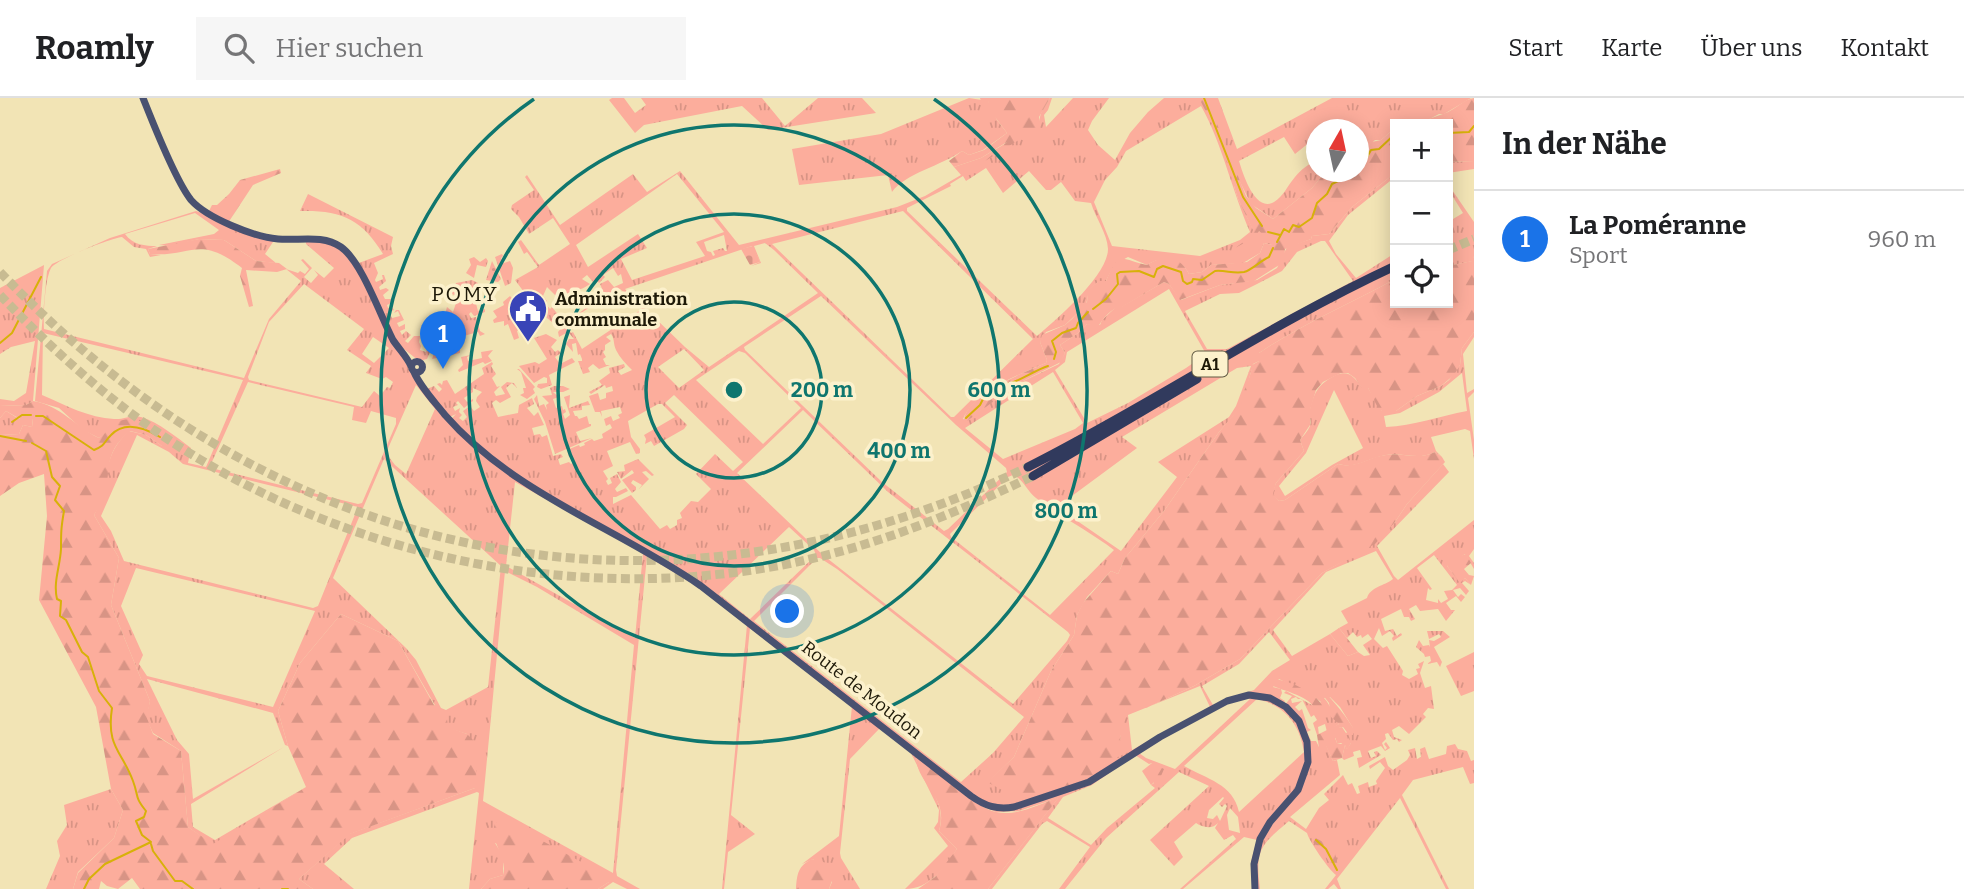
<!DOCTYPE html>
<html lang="de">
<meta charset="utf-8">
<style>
body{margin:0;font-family:Bitter,serif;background:#f6f6f6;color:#202124}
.controls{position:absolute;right:21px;top:21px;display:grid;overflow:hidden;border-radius:0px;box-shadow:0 4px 18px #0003}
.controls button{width:63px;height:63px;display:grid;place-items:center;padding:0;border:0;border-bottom:2px solid #e0e0e0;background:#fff;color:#202124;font:35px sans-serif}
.compass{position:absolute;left:1306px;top:21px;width:63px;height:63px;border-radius:50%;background:#fff;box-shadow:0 4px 18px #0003;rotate:9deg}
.you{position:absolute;left:788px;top:514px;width:24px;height:24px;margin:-18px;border:5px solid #fff;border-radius:50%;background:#1a73e8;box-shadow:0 0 0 10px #1a73e833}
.badge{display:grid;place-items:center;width:46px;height:46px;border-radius:50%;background:#1a73e8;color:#fff;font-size:23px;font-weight:700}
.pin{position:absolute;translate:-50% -58px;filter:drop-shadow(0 2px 4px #0008)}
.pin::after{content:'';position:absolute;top:37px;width:24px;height:21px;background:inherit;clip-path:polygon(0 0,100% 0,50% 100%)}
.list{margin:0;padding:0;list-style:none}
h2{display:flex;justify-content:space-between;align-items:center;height:91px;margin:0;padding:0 28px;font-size:30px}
h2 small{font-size:23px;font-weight:400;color:#757577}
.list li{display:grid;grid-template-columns:46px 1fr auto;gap:21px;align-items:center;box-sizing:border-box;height:98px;padding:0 28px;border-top:2px solid #e0e0e0}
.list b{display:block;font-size:26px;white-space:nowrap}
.list p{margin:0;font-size:23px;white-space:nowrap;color:#757577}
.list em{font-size:23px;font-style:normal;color:#757577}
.icon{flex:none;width:38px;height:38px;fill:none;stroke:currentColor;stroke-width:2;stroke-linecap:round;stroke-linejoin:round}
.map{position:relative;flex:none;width:1474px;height:791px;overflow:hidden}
header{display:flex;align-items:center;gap:42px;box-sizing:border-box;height:98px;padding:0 35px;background:#fff;border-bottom:2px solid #e0e0e0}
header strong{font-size:33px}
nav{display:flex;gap:38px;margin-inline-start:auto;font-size:24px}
.search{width:490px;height:63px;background:#f6f6f6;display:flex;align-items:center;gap:18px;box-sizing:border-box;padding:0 24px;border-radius:0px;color:#757577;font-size:26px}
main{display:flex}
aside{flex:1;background:#fff}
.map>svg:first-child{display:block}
.grass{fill:url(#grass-tufts);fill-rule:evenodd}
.forest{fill:url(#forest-firs)}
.cemetery{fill:url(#cemetery-stones)}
.park{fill:url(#park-dots)}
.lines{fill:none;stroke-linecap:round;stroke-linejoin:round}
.stream{stroke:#d7b109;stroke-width:2}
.highway-tunnel{stroke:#c8bb92;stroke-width:9;stroke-dasharray:9 4.5;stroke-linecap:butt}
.major{stroke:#495170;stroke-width:7}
.highway{stroke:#313a5d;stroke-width:9}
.ring{fill:none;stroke:#0f766e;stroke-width:3.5}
.labels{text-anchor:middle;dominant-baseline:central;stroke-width:7;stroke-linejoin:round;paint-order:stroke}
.shield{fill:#fcf1cc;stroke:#615a43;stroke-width:2}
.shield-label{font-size:16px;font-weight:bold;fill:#1e1908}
.poi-label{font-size:18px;font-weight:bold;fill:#1e1908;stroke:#fcf1cc;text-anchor:start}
.street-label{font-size:18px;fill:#1e1908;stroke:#fcf1cc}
.quarter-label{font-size:21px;letter-spacing:2px;fill:#1e1908;stroke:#fcf1cc}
.centre{fill:#0f766e;stroke:#fcf1cc;stroke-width:3.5}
.ring-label{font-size:21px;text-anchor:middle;font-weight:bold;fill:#0f766e;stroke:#fcf1cc;stroke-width:7;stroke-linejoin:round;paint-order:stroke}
</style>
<header>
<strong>Roamly</strong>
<div class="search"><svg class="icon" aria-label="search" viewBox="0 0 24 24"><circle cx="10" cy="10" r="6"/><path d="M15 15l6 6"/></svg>Hier suchen</div>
<nav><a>Start</a><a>Karte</a><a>Über uns</a><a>Kontakt</a></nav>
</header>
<main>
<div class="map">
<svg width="1474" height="791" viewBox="0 0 1474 791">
<defs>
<pattern id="grass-tufts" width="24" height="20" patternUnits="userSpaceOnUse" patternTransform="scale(1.75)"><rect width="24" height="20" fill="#fcad9c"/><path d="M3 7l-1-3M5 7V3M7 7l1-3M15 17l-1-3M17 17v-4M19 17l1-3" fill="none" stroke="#d89485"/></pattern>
<pattern id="forest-firs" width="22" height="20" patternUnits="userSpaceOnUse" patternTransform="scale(1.75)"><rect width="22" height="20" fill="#fcad9c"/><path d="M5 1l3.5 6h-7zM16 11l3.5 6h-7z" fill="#d89485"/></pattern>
<pattern id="cemetery-stones" width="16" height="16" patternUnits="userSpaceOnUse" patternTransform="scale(1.75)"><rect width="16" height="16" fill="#fcad9c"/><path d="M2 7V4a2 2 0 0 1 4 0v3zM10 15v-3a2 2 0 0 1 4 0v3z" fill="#d89485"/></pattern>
<pattern id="park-dots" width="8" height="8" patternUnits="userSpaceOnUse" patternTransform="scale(1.75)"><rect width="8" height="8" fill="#fcad9c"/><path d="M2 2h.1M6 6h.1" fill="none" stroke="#d89485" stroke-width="1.8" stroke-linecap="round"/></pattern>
</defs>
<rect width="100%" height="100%" fill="#f2e4b5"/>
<path class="grass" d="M 612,0 L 624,0 L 635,15 L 646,7 L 641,0 L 762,0 L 785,28 L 818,0 L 862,0 L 876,15 L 768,32 L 742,8 L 644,27 L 635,35 L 609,2 Z
M 969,0 L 988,3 L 997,22 L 1007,35 L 983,52 L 969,57 L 962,53 C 943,67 904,76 892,94 L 888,77 L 799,87 L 792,51 L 881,36 Z
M 1050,0 L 1052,0 L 1048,12 L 1044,17 L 1046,29 L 1073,0 L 1109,0 L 1092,23 L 1088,32 L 1098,47 L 1115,62 L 1130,35 L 1148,14 L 1164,0 L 1218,0 L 1237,51 L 1332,0 L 1471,0 L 1444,16 L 1439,16 L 1420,26 L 1395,26 L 1395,30 L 1381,42 L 1375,42 L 1359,57 L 1358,32 L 1316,32 L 1316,44 L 1312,48 L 1310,44 L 1295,56 L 1284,39 L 1239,63 C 1243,76 1255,115 1274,104 C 1283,99 1288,87 1295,79 C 1301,71 1309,67 1316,61 L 1316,74 L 1349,74 L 1347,78 L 1340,75 L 1333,78 L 1323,77 L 1312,90 L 1273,121 L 1251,106 L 1238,80 L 1234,88 L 1238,101 L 1253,131 L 1264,135 L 1273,144 L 1272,147 L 1264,145 L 1260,155 L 1243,165 L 1211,167 L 1202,174 L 1189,176 C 1181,159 1161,157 1147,167 L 1128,159 C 1115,166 1112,170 1106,183 L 1098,184 L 1089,192 L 1086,207 L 1065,227 L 1046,234 L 1040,244 L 1047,262 L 1046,265 C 1018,277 976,292 963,321 L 967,322 L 1017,286 L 1059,266 L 1065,255 L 1060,247 L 1081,233 L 1087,226 L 1100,227 L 1102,222 L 1116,209 L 1121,209 L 1164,184 L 1169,186 L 1181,202 L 1220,187 L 1257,182 L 1277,170 L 1287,149 L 1311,141 L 1312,138 L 1329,136 L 1352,109 L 1395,75 L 1395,79 L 1348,117 L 1329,143 L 1336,156 L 1356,180 L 1395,155 L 1395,181 C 1350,206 1302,226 1259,255 L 1259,263 L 1253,266 L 1242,308 L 1219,334 L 1164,413 L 1125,460 L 1118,476 L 1111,473 L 1087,499 L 1077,517 L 1074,537 L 1051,573 L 1014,659 L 988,684 L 1104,666 L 1120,642 L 1123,614 L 1126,610 L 1146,610 L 1194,588 L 1240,561 L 1322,475 L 1343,463 L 1395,424 L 1407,406 L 1443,366 L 1449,374 L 1377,448 L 1394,478 L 1398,482 L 1474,422 L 1474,451 L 1469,458 L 1474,465 L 1474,471 L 1465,456 L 1447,468 L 1460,484 L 1465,480 L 1471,487 L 1465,483 L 1462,485 L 1469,493 L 1466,497 L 1460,490 L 1453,492 L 1458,499 L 1461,496 L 1465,499 L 1461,504 L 1456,498 L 1446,505 L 1451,512 L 1455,512 L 1446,523 L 1438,511 L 1420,513 L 1416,507 L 1409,511 L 1415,521 L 1411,523 L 1409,519 L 1404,519 L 1401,511 L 1381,521 L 1385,533 L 1393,531 L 1397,538 L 1401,535 L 1402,537 L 1393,543 L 1392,540 L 1394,538 L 1390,533 L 1382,538 L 1379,530 L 1374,541 L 1383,550 L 1387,548 L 1403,573 L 1402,577 L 1409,581 L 1418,576 L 1416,571 L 1420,570 L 1418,566 L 1424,563 L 1420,575 L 1425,590 L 1431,588 L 1434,611 L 1428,610 L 1423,616 L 1426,619 L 1409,636 L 1399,628 L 1392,632 L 1394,639 L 1402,642 L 1399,644 L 1397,641 L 1393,642 L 1388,635 L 1385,636 L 1386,641 L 1382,645 L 1385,652 L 1387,650 L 1384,646 L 1386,644 L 1390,650 L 1385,653 L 1381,648 L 1368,653 L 1371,660 L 1376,658 L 1374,654 L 1377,653 L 1381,657 L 1359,670 L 1357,660 L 1362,659 L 1360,652 L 1353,654 L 1354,658 L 1344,662 L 1342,660 L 1345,647 L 1347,651 L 1351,645 L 1337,645 L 1335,639 L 1339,630 L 1342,629 L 1346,635 L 1353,630 L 1340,609 L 1330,599 L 1324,600 C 1331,607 1333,618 1339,626 L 1327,634 L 1325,626 L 1318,629 L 1319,637 L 1317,637 L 1313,625 L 1317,622 L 1314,617 L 1311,619 L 1302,601 L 1298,601 L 1296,599 L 1291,601 L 1292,605 L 1302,603 L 1295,609 L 1299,613 L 1302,611 L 1308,630 L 1311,632 L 1307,634 L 1311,643 L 1316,643 L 1319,649 L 1326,647 L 1333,663 L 1337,662 L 1340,677 L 1290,719 L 1306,731 L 1319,710 L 1329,702 L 1324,696 L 1343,677 L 1348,687 L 1352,685 L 1357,696 L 1360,695 L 1358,688 L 1368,684 L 1369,689 L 1377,686 L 1376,683 L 1385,670 L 1380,664 L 1370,671 L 1369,668 L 1385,659 L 1388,668 L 1393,672 L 1407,662 L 1410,657 L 1408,652 L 1415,650 L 1417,661 L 1421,659 L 1420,651 L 1425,649 L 1429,661 L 1446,656 L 1447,648 L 1455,646 L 1458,651 L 1467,653 L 1471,663 L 1474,662 L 1474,685 L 1470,686 L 1463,669 L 1413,682 L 1402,697 L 1449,791 L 1446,791 L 1400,700 L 1337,781 L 1341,791 L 1338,791 L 1334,786 L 1328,791 L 1325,791 L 1336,777 C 1329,772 1309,743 1307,735 L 1289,723 C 1260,748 1255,751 1260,791 L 1253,791 L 1251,764 L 1257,742 L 1244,739 L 1183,791 L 1180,791 L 1236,741 L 1233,737 L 1224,742 L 1215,730 L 1218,725 C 1213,731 1203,730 1196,725 L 1174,744 L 1183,759 L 1174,768 L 1150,742 L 1209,688 L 1179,674 L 1106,740 L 1065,791 L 1059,791 L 1090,749 L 1047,723 L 1042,726 L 992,791 L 988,791 L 1058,700 L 1019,713 L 996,714 L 978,706 L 916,662 C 927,686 947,706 939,733 L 957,751 C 944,770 930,791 905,791 L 948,748 L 934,730 L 938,724 L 939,712 L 911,655 L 880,630 L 850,661 L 840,755 L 841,760 L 860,791 L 829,791 L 832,784 L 813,761 L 802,766 L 839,738 L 852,608 L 750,530 L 731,717 L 755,736 L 728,754 L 724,791 L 722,791 L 747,527 L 695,487 L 647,458 L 616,772 L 617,778 L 640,791 L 627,791 L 613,784 L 603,791 L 598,791 L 609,784 L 495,745 L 503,758 L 503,777 L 490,781 L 481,791 L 469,791 L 479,695 L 477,694 L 352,740 L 324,766 L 354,791 L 313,791 L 299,781 L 349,736 L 475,690 L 467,636 L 448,630 L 398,543 L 341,516 L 300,565 L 278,613 L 288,648 L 285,647 L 273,615 L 147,581 L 177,642 L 189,656 L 193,701 L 284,649 L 191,706 L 193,729 L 215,742 L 306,689 L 213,747 L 188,729 L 181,653 L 153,635 L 146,620 L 150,603 L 111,507 L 119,460 L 94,417 C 112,384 99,360 129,333 L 146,337 L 162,348 L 156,329 L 106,335 L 99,340 L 83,332 L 59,310 L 35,303 L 47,173 L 52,166 L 110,140 L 196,113 L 275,141 L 265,156 L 276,165 L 256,163 L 224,142 L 199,141 L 171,148 L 159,147 L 214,136 L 219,132 L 195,115 L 125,136 C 133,147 145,148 157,148 L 148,151 L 150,156 L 161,157 L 150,159 L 146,151 L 134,149 L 122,139 C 109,141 57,161 51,170 C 45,181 43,218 44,231 L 244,280 L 269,221 L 301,183 L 286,171 L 298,175 L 300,173 L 305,176 L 309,171 L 301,162 L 303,161 L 312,170 L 304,179 L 311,185 L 318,177 L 314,172 L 324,180 L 334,170 L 306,146 L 306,141 L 335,147 L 353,164 L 411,275 L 451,321 L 456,316 L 450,319 L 427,291 L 434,288 L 439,294 L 442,291 L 437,286 L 440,285 L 442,287 L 443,283 L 447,282 L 455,296 L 484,276 L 482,270 L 492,264 L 493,266 L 491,268 L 496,276 L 492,280 L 497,289 L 500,288 L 494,294 L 496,298 L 505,296 L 501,289 L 507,284 L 514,285 L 517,290 L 512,285 L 506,290 L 511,299 L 500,305 L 496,302 L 492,305 L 498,319 L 518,315 L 519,307 L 532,300 L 534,306 L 527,310 L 534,318 L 538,314 L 544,327 L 532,330 L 534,337 L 540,336 L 542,339 L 547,337 L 553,358 L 561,356 L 563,359 L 558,361 L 560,367 L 569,364 L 571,366 L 575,363 L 572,358 L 569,359 L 567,352 L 579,347 L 580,349 L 585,347 L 584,345 L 592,341 L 594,343 L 603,340 L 602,336 L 612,330 L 610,326 L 606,328 L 604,321 L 611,318 L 613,323 L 620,320 L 618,317 L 622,315 L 620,309 L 601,313 L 602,319 L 600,314 L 595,314 L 589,298 L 598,295 L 600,302 L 606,300 L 606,295 L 613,293 L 612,288 L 606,290 L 605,287 L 591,296 L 589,294 L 602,287 L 599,283 L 610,275 L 609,270 L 624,266 L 625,269 L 618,273 L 621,277 L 632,272 C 626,266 620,260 616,252 C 613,245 615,242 611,236 L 606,239 L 611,243 L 605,247 L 605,252 L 603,254 L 606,259 L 603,261 L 606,267 L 610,267 L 599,271 L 593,266 L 588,270 L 590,274 L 583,276 L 578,263 L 582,263 L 582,261 L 580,256 L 578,257 L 576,245 L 572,246 L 573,254 L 566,246 L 569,241 L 574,241 L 568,234 L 559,239 L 558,234 L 566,225 L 591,206 L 587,204 L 603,193 L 600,186 L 608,182 L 614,189 L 623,185 L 621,176 L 618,178 L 613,170 L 603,177 L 605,179 L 599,185 L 596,181 L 593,184 L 587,177 L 582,181 L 590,186 C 581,193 570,193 562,199 L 566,205 L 564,206 L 547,189 L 543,198 L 547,203 L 545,205 L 550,211 L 552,209 L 563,223 L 559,228 C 543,221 527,198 515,182 L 538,169 L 527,154 L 524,156 L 518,144 L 521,142 L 539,167 L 570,146 L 553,120 L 529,136 L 519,119 L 511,111 L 512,107 L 534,92 L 525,79 L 527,77 L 560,127 L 633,76 L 647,94 L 680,73 L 739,147 L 897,109 L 925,98 L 961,77 L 954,69 L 981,60 L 1008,44 L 988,61 L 1039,23 L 1041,15 ZM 1201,8 C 1222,45 1232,93 1250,134 L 1240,142 L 1200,158 L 1112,148 L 1094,104 L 1105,82 L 1117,69 L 1126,53 ZM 986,70 L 1003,95 L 1029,73 L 1046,92 L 1051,92 L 1061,84 L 1075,103 L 1091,105 C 1096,121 1107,135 1108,151 C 1108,177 1057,221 1037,238 L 907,113 L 907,110 L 951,88 L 950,86 L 963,78 L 966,83 ZM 677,76 L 724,134 L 696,144 L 705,158 L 632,182 L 621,161 L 647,150 L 638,136 L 588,169 L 576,147 ZM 903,113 L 1033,241 L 954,319 L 951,319 L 772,146 ZM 724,137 L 727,153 L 725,153 L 723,150 L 713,153 L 715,157 L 713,158 L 711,154 L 707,153 L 704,144 ZM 1321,143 L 1325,143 L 1353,183 L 1227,251 L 1207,251 L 1185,213 L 1220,196 L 1239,195 L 1257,186 L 1282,173 L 1297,154 ZM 765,145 L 774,152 L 818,195 L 709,269 L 685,249 L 625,191 L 752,148 L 760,164 L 751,168 L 761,165 L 754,148 ZM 304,186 L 364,231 L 347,252 L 371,268 L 366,275 L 382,281 L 386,279 L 393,284 L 390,290 L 387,289 L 380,298 L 374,293 L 362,309 L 249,282 L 248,279 L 269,224 ZM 620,191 L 642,211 L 582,251 L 573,234 L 571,235 L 568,231 L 569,229 L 567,225 L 610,195 ZM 1169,191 L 1206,256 L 1186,270 L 1128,305 L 1087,325 L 1055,272 L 1065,264 L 1067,254 ZM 821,198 L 956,327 L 1006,370 L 1007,374 L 948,431 L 944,433 L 882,384 L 745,252 L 744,249 ZM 43,235 L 243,282 L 206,369 L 188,365 L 191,350 C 176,339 160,325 141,319 C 130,316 124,322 114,321 C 89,320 65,307 42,297 ZM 373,239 L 389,250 L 374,265 L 362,256 ZM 684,251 L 704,272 L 679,290 L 658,269 ZM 739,253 L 745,255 L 801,310 L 763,346 L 696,282 ZM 1251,268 L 1236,308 L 1229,319 L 1158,364 L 1177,379 L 1121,453 L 1057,409 L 1137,350 L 1122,339 L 1237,270 ZM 1053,274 L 1083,325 L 1075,331 L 1003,361 L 965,330 ZM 248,284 L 354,309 L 352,322 L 366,325 L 371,313 L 396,320 L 396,326 L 362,405 L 358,406 L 211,370 L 211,366 ZM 416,287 L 435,311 L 406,376 L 395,367 L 386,355 ZM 473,290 L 482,294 L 477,299 L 476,303 L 480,309 L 474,313 L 470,308 L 463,313 L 467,319 L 463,323 L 459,320 L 462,317 L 459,314 L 460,310 L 455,313 L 453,309 L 458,307 L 456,305 L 458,303 L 464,310 L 473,303 L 473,301 L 467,304 L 464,300 L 473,294 ZM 674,297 L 743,364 L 733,373 L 715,356 L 696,376 L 711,391 L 698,404 L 691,403 L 680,415 L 682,420 L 677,422 L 677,427 L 670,431 L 667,427 L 660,431 L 631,397 L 613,406 L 613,399 L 616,399 L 628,393 L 626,390 L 617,394 L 615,391 L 621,384 L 617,376 L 610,380 L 612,385 L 608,387 L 606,383 L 608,381 L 603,373 L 613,368 L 607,353 L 630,344 L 636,356 L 640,355 L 640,351 L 631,339 L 628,323 L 658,306 L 662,306 L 675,319 L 644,337 L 646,341 L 645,346 L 651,343 L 654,348 L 684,331 L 687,327 L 665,305 ZM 803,312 L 888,394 L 1068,534 L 1070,537 L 1067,543 L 1013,606 L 823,457 L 737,375 ZM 137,337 L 169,354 L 183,366 L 358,409 L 318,508 L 313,510 L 124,463 L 111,433 L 101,418 ZM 384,361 L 501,468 L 488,589 L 446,612 L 441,610 L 416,562 L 406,550 L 333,480 ZM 1013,377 C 1023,381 1027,393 1036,400 C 1061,419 1089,433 1114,452 L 1050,517 L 951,439 L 950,436 L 1008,379 ZM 515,384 L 643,455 L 635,540 L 506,468 ZM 789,429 L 814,452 L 816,457 L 750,521 L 719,496 ZM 1376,453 L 1393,481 C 1384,488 1370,489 1367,500 L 1341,513 L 1348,525 L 1339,530 L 1347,540 L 1353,534 L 1357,539 L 1361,537 L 1362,540 L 1368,536 L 1372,541 L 1363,547 L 1370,557 L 1364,558 L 1358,554 L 1348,558 L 1330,536 L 1292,558 L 1273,532 L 1326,474 ZM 1434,457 L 1457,487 L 1452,492 L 1444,493 L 1448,501 L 1441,505 L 1438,501 L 1438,505 L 1426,502 L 1428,490 L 1430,492 L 1432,491 L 1417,470 ZM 817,460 L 820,460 L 837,471 L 1024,619 L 993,655 L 961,684 L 754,523 ZM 136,470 L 315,513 L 273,609 L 147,578 L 139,566 L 143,557 L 121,508 ZM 505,473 L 537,489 L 634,547 L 613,775 L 483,703 ZM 1269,534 L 1290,562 L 1272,573 L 1254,592 L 1213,607 L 1202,588 L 1239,566 ZM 1279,581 L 1313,598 L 1321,604 L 1314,608 L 1286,593 L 1284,595 L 1292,598 L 1284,608 L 1283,607 L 1285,603 L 1280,600 L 1282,595 L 1281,591 L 1273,589 ZM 1200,588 L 1210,609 L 1132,652 L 1128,617 ZM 1244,600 L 1250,601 L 1175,671 L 1146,660 L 1139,655 L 1213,611 ZM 1257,601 C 1285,607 1300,627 1304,654 L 1239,714 C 1233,686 1207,681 1184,668 ZM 1135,657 L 1149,666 L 1152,665 L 1154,685 L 1151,687 L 1155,690 L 1107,730 L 1091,747 L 1048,720 L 1063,699 L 1092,687 ZM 1223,699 L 1224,700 L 1219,706 L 1222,709 L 1225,706 L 1227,708 L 1220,723 L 1217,717 L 1213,721 L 1207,720 L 1209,712 ZM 1230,710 L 1238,719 L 1240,735 L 1229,732 L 1227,717 Z
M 1474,63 L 1474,71 L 1448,75 L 1448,64 Z
M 1448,86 L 1474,124 L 1474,158 L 1473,163 L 1448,168 L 1448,124 L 1463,115 L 1448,91 Z
M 308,96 L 393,139 L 391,148 L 393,156 L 374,165 L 378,175 L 375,182 L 376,184 L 383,181 L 382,177 L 384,177 L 386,183 L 379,189 L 380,192 L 386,190 L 389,192 L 383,197 L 385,201 L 393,201 L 391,205 L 387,207 L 388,210 L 392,209 L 394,212 L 389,214 L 392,220 L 400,218 L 398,213 L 394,215 L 396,212 L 399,212 L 404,222 L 397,225 L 399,229 L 405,226 L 405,231 L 400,233 L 402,237 L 406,233 L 411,237 L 405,243 L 408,245 L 414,238 L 420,238 L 419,244 L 421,248 L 420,252 L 426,254 L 428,249 L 431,252 L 427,261 L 419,263 L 399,247 L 356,166 L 383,156 C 362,121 341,112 300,113 Z
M 502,156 L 503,158 L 501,160 L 504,165 L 510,163 L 513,170 L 511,185 L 505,188 L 495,159 Z
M 474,159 L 480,164 L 486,160 L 488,163 L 486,169 L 477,167 L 474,180 L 466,175 L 471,167 L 469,161 Z
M 44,167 L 33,303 L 26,307 L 0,308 L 0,301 L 14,303 L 26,295 L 35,243 L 11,249 L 0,256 L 0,190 Z
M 472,182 L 478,185 L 480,189 L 476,192 L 480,196 L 474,198 L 478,213 L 485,211 L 485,214 L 474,218 L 471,214 L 469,216 L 471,220 L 476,219 L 480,233 L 485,236 L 480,238 L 478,234 L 460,239 L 460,255 L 432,261 L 434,255 L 451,248 L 452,254 L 457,253 L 456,247 L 459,247 L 457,236 L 439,238 L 447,209 L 453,214 L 458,199 L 450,195 L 456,185 Z
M 510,198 L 526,216 L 513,223 L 516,229 L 524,223 L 523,220 L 528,219 L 532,223 L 517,233 L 519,240 L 514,242 L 508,226 L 504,228 L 504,223 L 494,225 L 493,222 L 497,219 L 493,213 L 504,207 L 503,204 Z
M 1474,234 L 1474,239 L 1463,256 L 1467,295 L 1474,291 L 1474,294 L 1468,300 L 1474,342 L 1474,361 L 1470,333 L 1465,331 L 1431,339 L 1436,353 L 1442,359 L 1435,354 C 1417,363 1404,354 1386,357 C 1367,360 1358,371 1338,366 L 1285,402 L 1279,403 L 1272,396 L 1276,385 L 1304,353 L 1300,342 C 1303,338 1308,333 1310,328 C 1312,322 1308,317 1310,311 C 1315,292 1319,286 1336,277 C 1350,271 1355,281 1363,290 L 1368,290 L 1382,313 L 1396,313 L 1417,298 L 1441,288 L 1449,282 L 1460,267 L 1462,250 ZM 1462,275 L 1467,313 C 1440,318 1413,328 1386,329 L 1384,318 L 1400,315 L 1439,294 ZM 1334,292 L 1363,350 L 1332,367 L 1285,398 L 1279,388 L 1306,355 Z
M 546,236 L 557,242 L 551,249 L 555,254 L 558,252 L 561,255 L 555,259 L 560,266 L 572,260 L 575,264 L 549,277 L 552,287 L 541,291 L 537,289 L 538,286 L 547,285 L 547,280 L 544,279 L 534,285 L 519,268 L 535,264 L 539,266 L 547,261 L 534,240 Z
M 493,252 L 488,258 L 492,263 L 485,266 L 483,264 L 459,274 L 458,272 L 463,267 L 461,259 L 471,257 L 467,259 L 468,263 L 482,260 L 481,254 Z
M 517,271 L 519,271 L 535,289 L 533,291 L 535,295 L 527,301 L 520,297 L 524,295 L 523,290 L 526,290 L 521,274 Z
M 554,288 L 563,288 L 570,291 L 563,294 L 553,294 L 559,299 L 553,301 L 556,310 L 562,308 L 563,312 L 565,311 L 566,314 L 563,316 L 565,321 L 570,317 L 564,299 L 570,297 L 569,310 L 588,303 L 590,307 L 582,308 L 582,312 L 573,313 L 575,318 L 577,318 L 579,321 L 587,318 L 589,326 L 591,326 L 591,328 L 576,334 L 580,343 L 592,340 L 555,356 L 545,324 L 534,301 L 537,297 L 539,308 L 544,306 L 547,312 L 546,307 L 549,305 L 542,298 L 552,297 L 550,290 Z
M 6,313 L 19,321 L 33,320 L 32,329 L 23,327 L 19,336 L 0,337 L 0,320 Z
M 638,361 L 654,377 L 652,378 L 646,373 L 642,374 L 649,381 L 639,391 L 642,387 L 633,382 L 631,385 L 636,389 L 636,392 L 632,395 L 622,382 L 634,375 L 632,372 L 621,381 L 617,374 L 625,373 L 624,367 Z
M 1427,533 L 1443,533 L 1450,539 L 1434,549 L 1442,564 L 1440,569 L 1437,564 L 1427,566 L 1431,563 L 1430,558 L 1425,559 L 1424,556 L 1416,549 L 1419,542 L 1423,548 L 1429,547 L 1430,549 L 1429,542 L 1434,543 L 1441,539 L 1439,536 L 1429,541 Z
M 1474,554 L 1474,593 L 1461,598 L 1446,568 Z
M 111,691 L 123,712 L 114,740 L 78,774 L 73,791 L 46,791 L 60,758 L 57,743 L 67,727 L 64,707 Z"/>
<path class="forest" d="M 980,0 L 1050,0 L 1039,19 L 1040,32 L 1027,37 L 985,63 L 1007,44 L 981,60 L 954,69 L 949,63 L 962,53 L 969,57 L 984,52 L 1007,35 L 989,11 L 988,3 L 981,3 Z
M 1202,0 L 1204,0 L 1215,21 L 1246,98 L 1256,110 L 1273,121 L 1312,90 L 1323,77 L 1333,78 L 1340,75 L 1347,78 L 1349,74 L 1358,74 L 1359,57 L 1372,44 L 1381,42 L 1395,30 L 1395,75 L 1352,109 L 1329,136 L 1312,138 L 1311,141 L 1285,151 L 1284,164 L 1254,183 L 1220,187 L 1180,202 L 1169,186 L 1164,184 L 1122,209 C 1112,209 1103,220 1098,229 L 1087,226 L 1081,233 L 1060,247 L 1065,255 L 1061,264 L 1017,286 L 967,323 L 964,322 C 967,296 1023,275 1046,265 L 1047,262 L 1040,244 L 1042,237 L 1065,227 L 1072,221 L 1087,204 L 1088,192 L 1099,183 L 1106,183 C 1120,150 1121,162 1147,167 C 1163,156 1179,156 1189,176 L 1202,174 L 1211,167 L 1247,164 L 1260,155 L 1264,145 L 1272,147 L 1272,144 L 1259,133 L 1255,139 L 1235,150 L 1252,138 L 1253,132 L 1238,101 L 1219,39 L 1201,4 Z
M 1474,0 L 1474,63 L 1448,64 L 1448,26 L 1420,26 C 1429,20 1438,18 1448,14 C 1458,9 1463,2 1474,0 Z
M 280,71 L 281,75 L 253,87 L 228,125 L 208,115 L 212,107 L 217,107 L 229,96 L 240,82 Z
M 199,141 L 224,142 L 256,163 L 279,165 L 287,171 L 277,174 L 246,172 L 253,208 L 249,209 L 240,178 L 242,170 C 198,136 194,159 150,156 L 148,151 Z
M 1474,158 L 1474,234 L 1462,250 L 1460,267 L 1454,277 L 1441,288 L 1417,298 L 1396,313 L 1382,313 L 1378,310 L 1368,290 L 1362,290 L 1355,280 L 1348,275 L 1341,275 L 1323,284 L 1316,292 L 1310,312 L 1310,327 L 1300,342 L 1304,353 L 1276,385 L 1273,396 L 1279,403 L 1285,402 L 1338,366 C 1358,371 1367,359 1386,357 C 1404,354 1416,363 1435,354 L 1442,359 L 1445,364 L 1407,406 L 1395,424 L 1375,446 L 1322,475 L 1240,561 L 1194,588 L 1146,610 L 1126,610 L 1120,642 L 1128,654 L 1104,666 L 1102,672 L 1062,693 L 1019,701 L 987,684 L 1014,659 L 1051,573 L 1074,537 L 1077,517 L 1083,505 L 1111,473 L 1118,476 L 1125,460 L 1164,413 L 1219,334 L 1241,308 C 1241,294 1251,282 1252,267 L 1259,263 L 1259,255 C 1302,226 1350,206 1395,181 L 1395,205 L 1448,205 L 1448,168 L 1472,163 Z
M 33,303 C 62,308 74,328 99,340 C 105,336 110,329 116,325 C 133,313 162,333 176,342 L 168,350 L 162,348 L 146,337 L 130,333 C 101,357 113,373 103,401 C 101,407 97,412 94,417 L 119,460 L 111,507 L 150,603 L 147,620 L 153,636 L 181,653 L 188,729 L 213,746 L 306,689 L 288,648 L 278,613 L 300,565 L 341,516 L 398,543 L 434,607 L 446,613 L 448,629 L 467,636 L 479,648 L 475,690 L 350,736 L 299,781 L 313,791 L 140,791 L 132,780 L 118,791 L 107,788 L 101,783 L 99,791 L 73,791 L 78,775 L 114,740 L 123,712 L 111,691 L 96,609 L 39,502 L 47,418 L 44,376 L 19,385 L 0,398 L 0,337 L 19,336 L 23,327 L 32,329 L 33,321 L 20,321 L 6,313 L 0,320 L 0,308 L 26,307 Z
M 1466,456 L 1471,465 L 1464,471 L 1469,477 L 1474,478 L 1471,487 L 1465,480 L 1460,485 L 1447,468 L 1451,461 Z
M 1271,581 C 1287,581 1316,594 1323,609 L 1321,613 L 1316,613 C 1310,597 1284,594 1269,586 Z
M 1325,594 C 1336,606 1345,617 1354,631 L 1353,637 L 1349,637 L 1343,629 L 1339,630 L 1341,632 L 1340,639 L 1335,640 L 1337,645 L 1341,646 L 1349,640 L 1351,645 L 1347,652 L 1345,647 L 1342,660 L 1333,663 L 1326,648 L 1319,650 L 1317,637 L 1339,626 L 1331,619 L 1329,605 L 1322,596 Z
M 916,657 C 934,671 975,710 996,714 C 1016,719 1040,706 1059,699 L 988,791 L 918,791 L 935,779 L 957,751 L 939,733 C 950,697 915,686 916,657 Z
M 1152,665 L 1164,671 L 1161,678 L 1151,687 L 1142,673 Z
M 502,721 L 609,779 L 609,784 L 598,791 L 481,791 L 490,781 L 503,777 C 508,758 489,745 495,725 Z
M 1312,738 L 1334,750 L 1339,773 L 1335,774 L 1323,754 L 1312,743 Z
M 812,761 L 830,766 L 836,771 L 829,791 L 796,791 C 797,776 798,768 812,761 Z"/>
<path class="cemetery" d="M 753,148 L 760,164 L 750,167 L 741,151 Z
M 1339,530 L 1358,554 L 1348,558 L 1330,536 Z"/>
<path class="park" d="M 492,163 L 501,181 L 498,184 L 486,182 Z"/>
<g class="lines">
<path class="stream" d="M 1204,0 L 1243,99 L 1262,128
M 1448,35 L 1469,34 L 1474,28
M 1358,69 L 1363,66 L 1371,52 L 1379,51 L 1395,36
M 1268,134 L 1280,137
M 1277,144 L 1284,131 L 1289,134 L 1293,127 L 1299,129 L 1312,120 L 1317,105 L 1327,96 L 1332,86 L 1346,79 L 1352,74
M 1093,211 L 1106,201 L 1118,186 L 1117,176 L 1120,174 L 1139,173 L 1154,179 L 1157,171 L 1163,168 L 1181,174 L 1183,183 L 1187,186 L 1192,184 L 1193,181 L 1202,182 L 1215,173 C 1226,172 1233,176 1244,174 C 1252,172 1260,163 1269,159 L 1273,150
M 0,245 L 12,235 L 41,179
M 1054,261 L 1056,254 L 1052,243 L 1062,235 L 1076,230 L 1078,225 L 1088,214
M 36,318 L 43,318 L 94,352 C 106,347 103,345 111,337 C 125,322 145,330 160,339
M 966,320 L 980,307 L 984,299 L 997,297 L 1007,286 C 1017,285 1035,272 1048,268
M 12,324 L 22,317 L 31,317
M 0,338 L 26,343
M 32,345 L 46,353 L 52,379 L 60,388 L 55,402 L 64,413 C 61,430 61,435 61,451 C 60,469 53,484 57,501 L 61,503 L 60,518 L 66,522 L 82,554 L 88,559 L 99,593 L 112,610 C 106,649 122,653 133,683 C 139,699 134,698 146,713 L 144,719 L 136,723 L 142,737 L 151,744 L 105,766 L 89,781 L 84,791
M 1316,742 L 1326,751 L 1337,772
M 151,746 L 153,753 L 175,783 L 182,783 L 193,791
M 282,791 L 288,791"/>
<path class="highway-tunnel" d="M 1448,152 L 1474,141
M 0,174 C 279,467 661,546 1028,369
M 0,197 C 60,260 126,318 201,362 C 375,465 589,505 787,466 C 874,449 954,416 1033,378"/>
<path class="major" d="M 143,0 C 153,25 175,82 191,102 C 207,120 254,139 278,141 C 299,143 322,136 341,149 C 362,164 380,217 393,242 C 399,251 407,259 411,268
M411.5 269a5.5 5.5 0 1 1 11 0a5.5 5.5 0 1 1-11 0Z
M 414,274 C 421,290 434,303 445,317 C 515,397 616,429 701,488 L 971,698 C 985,708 997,712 1014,709 L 1089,684 L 1160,639 L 1227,603 L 1249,597 L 1270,600 L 1286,609 L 1299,623 L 1307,644 L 1308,664 L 1298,692 L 1270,724 L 1260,741 L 1254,766 L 1255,791"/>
<path class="highway" d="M 1028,369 C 1153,306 1268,227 1395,168
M 1033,378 L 1197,281"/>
</g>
<g class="ring">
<circle cx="734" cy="292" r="88"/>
<circle cx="734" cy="292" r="176"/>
<circle cx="734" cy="292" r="265"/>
<path d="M934 1A353 353 0 1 1 534 1"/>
</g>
<defs>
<g id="civic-pin" transform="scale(2.0125)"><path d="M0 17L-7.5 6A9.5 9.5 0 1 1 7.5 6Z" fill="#3944b7" stroke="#fcf1cc"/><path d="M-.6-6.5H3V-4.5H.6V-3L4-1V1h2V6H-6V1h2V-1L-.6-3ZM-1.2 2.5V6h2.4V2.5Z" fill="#fff"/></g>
</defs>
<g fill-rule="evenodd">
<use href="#civic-pin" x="528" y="211"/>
</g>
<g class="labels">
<rect class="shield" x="1192.5" y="253.5" width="35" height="25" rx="5"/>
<g class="shield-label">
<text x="1210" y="266">A1</text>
</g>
<g class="poi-label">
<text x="555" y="201">Administration<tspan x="555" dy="21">communale</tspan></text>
</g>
<g class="street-label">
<text transform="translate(862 592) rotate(38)">Route de Moudon</text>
</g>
<g class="quarter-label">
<text x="465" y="196">POMY</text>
</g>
</g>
<circle cx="734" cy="292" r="10" class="centre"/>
<g class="ring-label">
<text x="822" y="299">200 m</text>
<text x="999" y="299">600 m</text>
<text x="899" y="360">400 m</text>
<text x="1066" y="420">800 m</text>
</g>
</svg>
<div class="controls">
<button>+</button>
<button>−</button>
<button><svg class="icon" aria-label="locate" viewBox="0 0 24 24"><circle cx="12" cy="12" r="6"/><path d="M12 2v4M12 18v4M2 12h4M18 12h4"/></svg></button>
</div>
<svg class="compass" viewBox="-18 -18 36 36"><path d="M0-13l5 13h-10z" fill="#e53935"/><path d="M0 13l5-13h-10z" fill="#757577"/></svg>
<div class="you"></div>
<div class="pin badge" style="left:443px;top:271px">1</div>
</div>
<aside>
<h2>In der Nähe<small></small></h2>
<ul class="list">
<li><span class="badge">1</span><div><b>La Poméranne</b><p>Sport</p></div><em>960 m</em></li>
</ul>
</aside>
</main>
